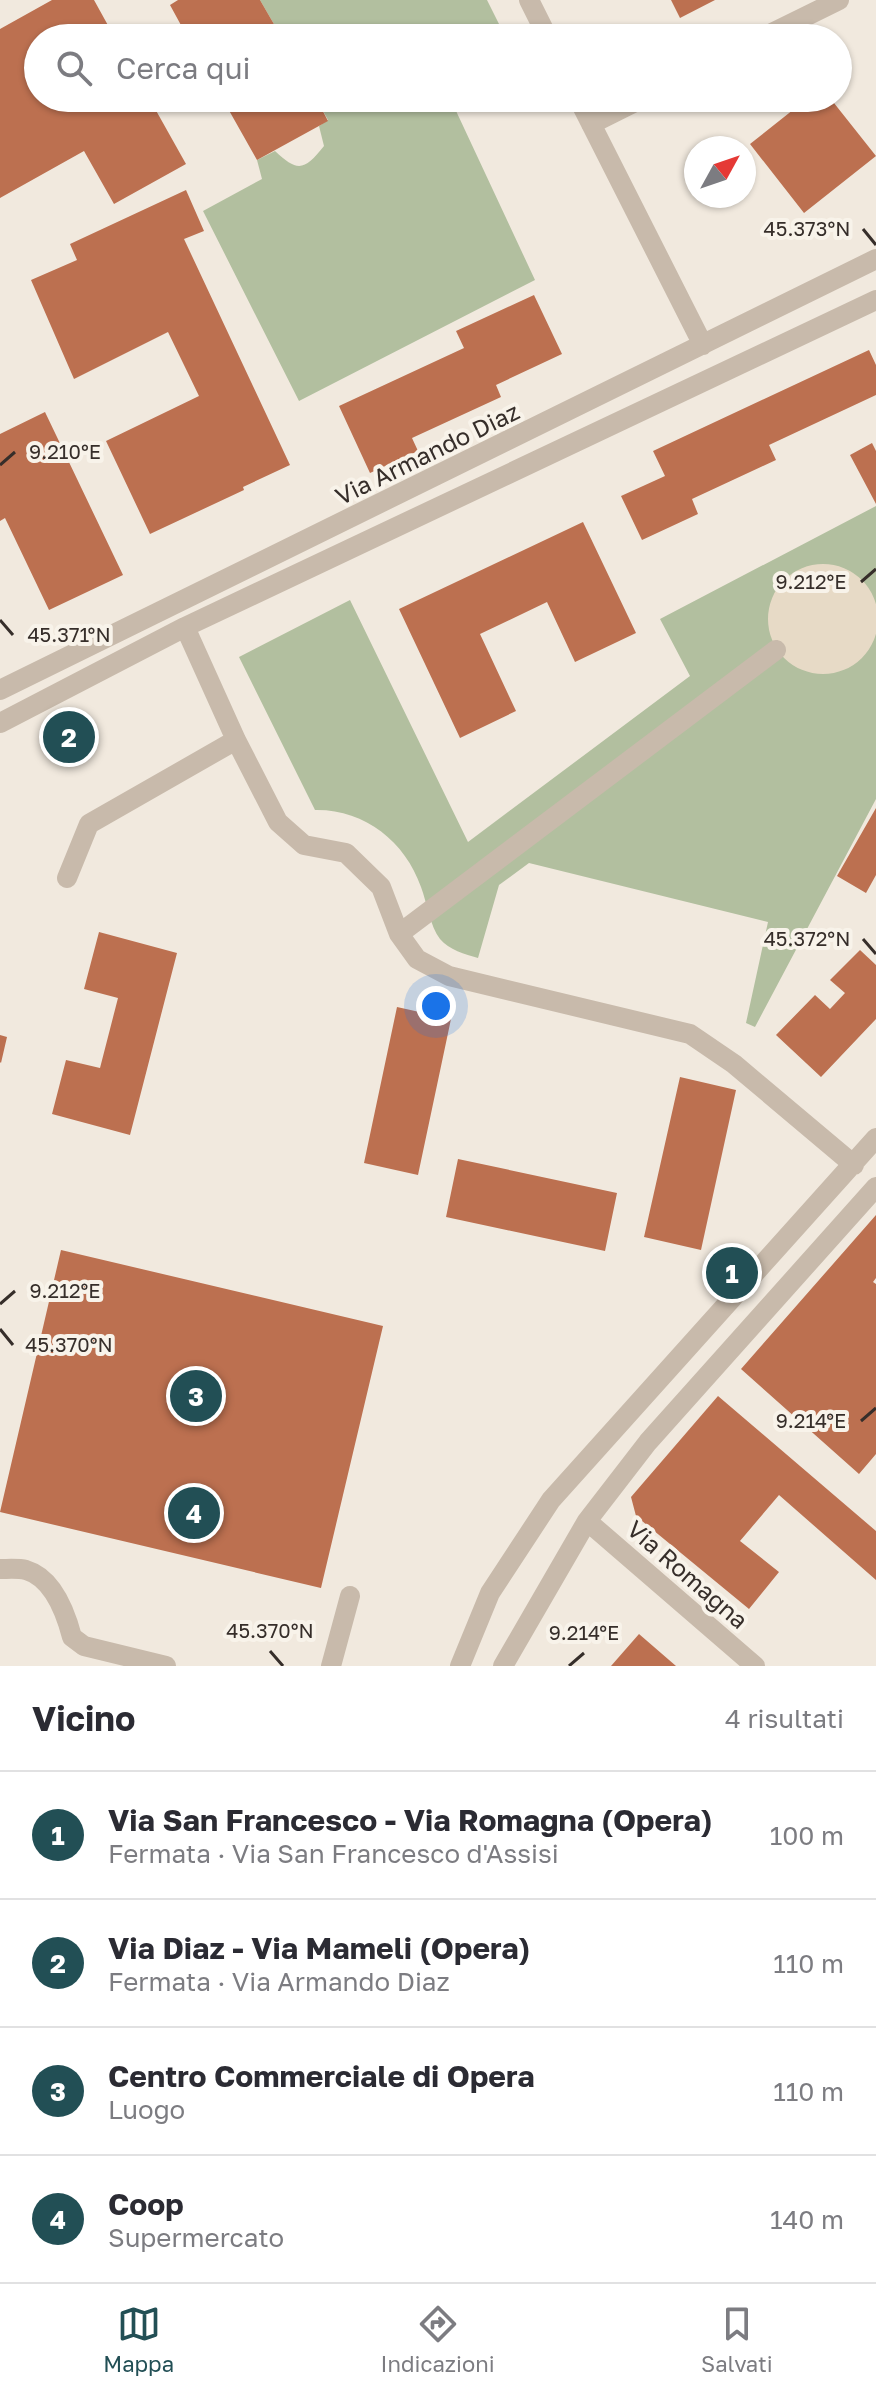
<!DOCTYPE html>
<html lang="it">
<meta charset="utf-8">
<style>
body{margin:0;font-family:"Golos Text",sans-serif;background:#f2f2f3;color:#2b2b33}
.compass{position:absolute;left:684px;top:136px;width:72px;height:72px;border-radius:50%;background:#fff;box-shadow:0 2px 6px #0004;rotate:50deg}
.you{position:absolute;left:436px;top:1006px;width:28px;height:28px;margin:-20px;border:6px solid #fff;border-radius:50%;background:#1a73e8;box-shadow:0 0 0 12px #1a73e833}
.badge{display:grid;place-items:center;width:52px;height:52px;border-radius:50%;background:#224f55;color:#fff;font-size:26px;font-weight:700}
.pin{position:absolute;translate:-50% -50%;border:4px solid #fff;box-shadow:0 2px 8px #0006}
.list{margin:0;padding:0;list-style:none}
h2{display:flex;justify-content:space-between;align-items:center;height:104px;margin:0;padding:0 32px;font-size:34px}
h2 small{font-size:26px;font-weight:400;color:#7c7c81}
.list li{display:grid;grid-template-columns:52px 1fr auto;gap:24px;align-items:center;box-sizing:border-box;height:128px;padding:0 32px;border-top:2px solid #e1e1e2}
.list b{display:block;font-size:30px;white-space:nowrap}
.list p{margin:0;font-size:26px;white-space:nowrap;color:#7c7c81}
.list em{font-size:26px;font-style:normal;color:#7c7c81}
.icon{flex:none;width:44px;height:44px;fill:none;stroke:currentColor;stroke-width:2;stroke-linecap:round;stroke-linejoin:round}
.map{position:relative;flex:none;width:876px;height:1666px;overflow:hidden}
.search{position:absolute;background:#fff;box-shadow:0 2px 6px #0004;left:24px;right:24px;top:24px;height:88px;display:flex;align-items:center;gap:20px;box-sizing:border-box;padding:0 28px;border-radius:44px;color:#7c7c81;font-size:30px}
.sheet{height:616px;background:#fff}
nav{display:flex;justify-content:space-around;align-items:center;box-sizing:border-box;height:112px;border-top:2px solid #e1e1e2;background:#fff;font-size:22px;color:#7c7c81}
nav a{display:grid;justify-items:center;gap:4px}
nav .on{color:#224f55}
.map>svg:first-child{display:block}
.green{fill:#b2bf9f}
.plaza{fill:#e7dac6}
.building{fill:#bc7050}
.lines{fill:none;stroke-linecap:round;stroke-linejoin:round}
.minor{stroke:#c8baab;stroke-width:20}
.ticks{fill:none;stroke:#362e2a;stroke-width:3}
.labels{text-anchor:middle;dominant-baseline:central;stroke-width:8;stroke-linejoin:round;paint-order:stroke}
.street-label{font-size:24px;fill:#362e2a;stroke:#f8f3ea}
.ticks-label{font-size:20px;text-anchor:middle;fill:#362e2a;stroke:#f8f3ea;stroke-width:8;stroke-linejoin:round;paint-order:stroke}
</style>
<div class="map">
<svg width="876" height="1666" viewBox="0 0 876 1666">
<rect width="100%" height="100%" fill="#f1e9de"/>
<path class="green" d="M 260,0 L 487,0 L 506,38 L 282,38 Z
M 316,98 L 450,98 L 535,280 L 299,401 L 203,211 L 262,179 L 257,160 L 275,151 C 298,173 305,170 324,146 L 319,126 L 328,120 Z
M 876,506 L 876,799 L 755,1027 L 746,1023 L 768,922 L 529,863 L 499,885 L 478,958 C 465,954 449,950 440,939 C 430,926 427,903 421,887 C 405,841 364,809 315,810 L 239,657 L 350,600 L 468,842 L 690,676 L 660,619 Z"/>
<path class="plaza" d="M768 619a55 55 0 1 1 110 0a55 55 0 1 1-110 0Z"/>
<path class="building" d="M 52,0 L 94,0 L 115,38 L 38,38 L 38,98 L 149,98 L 186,164 L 114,204 L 84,151 L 0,198 L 0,29 Z
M 178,0 L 260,0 L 282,38 L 188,38 L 170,5 Z
M 671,0 L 715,0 L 680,18 Z
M 222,98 L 316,98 L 328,121 L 257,160 Z
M 808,98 L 830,98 L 876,156 L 804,213 L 750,144 Z
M 186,190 L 204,231 L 184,239 L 290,465 L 243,487 L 244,490 L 150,534 L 106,441 L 199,396 L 168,332 L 74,379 L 31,280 L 77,260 L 70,244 Z
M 534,295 L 562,354 L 496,385 L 501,397 L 412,438 L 418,451 L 370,473 L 339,406 L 464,348 L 456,331 Z
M 869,350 L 876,365 L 876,395 L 769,445 L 776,460 L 692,499 L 698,514 L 642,540 L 621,496 L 665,476 L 653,451 Z
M 45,412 L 123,575 L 49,610 L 5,518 L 0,521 L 0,434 Z
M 872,443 L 876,451 L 876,504 L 850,455 Z
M 583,522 L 636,633 L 575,662 L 547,602 L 480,634 L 516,711 L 460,738 L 399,609 Z
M 876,808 L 876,875 L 866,893 L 837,876 Z
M 99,932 L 177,953 L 130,1135 L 52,1114 L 66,1060 L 100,1068 L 118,998 L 84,989 Z
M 860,950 L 876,965 L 876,1019 L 821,1077 L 776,1035 L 815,995 L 830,1009 L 845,993 L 830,980 Z
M 397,1007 L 451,1019 L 418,1175 L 364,1163 Z
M 0,1035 L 7,1037 L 1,1063 L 0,1062 Z
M 680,1077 L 736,1090 L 701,1250 L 644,1237 Z
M 458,1159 L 617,1193 L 605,1251 L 446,1217 Z
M 876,1215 L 876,1278 L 873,1282 L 876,1284 L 876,1454 L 859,1474 L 741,1369 Z
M 61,1250 L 383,1326 L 321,1588 L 0,1512 Z
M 718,1396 L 876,1531 L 876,1580 L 779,1495 L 740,1541 L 779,1572 L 749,1609 L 636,1516 L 631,1497 Z
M 639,1634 L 676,1666 L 611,1666 Z"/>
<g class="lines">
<path class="minor" d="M 529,0 L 548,38
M 762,38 L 839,0
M 578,98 L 703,345
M 591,124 L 643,98
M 185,627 L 236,740 L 278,822 L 304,845 L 346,853 L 381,887 L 399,934 L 417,959 L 449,976 L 690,1034 L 734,1064 L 854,1165
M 0,690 L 876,259
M 0,723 L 185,627 L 876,300
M 67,878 L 89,824 L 236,740
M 399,934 L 776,650
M 587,1521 L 755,1666
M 0,1569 C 8,1569 18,1568 26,1570 C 53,1578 66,1614 72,1637 L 84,1646 L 166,1666
M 331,1666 L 350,1596
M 460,1666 L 490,1593 L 551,1500 L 876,1138
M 503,1666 L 587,1521 L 648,1442 L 876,1187"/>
</g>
<path class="ticks" d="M 863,229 L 876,245M 0,465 L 15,452M 861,582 L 876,569M 0,620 L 13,635M 863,939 L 876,954M 0,1304 L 15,1291M 0,1329 L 13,1345M 861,1421 L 876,1408M 270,1651 L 283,1666M 569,1666 L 584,1653"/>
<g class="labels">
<g class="street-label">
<text transform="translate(427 453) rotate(-26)">Via Armando Diaz</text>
<text transform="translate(688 1574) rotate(41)">Via Romagna</text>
</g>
</g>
<g class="ticks-label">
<text x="807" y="236">45.373°N</text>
<text x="65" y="459">9.210°E</text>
<text x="811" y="589">9.212°E</text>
<text x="69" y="642">45.371°N</text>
<text x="807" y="946">45.372°N</text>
<text x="65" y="1298">9.212°E</text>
<text x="69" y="1352">45.370°N</text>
<text x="811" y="1428">9.214°E</text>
<text x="270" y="1638">45.370°N</text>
<text x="584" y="1640">9.214°E</text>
</g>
</svg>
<svg class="compass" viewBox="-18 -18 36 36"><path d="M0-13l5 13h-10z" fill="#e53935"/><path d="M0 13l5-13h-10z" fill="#7c7c81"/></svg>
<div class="you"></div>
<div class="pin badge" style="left:732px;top:1273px">1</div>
<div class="pin badge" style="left:69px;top:737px">2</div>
<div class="pin badge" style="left:196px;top:1396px">3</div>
<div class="pin badge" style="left:194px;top:1513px">4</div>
<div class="search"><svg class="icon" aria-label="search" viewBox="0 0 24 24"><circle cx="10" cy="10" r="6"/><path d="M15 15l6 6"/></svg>Cerca qui</div>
</div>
<section class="sheet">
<h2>Vicino<small>4 risultati</small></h2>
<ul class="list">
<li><span class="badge">1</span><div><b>Via San Francesco - Via Romagna (Opera)</b><p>Fermata · Via San Francesco d'Assisi</p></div><em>100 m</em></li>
<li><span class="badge">2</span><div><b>Via Diaz - Via Mameli (Opera)</b><p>Fermata · Via Armando Diaz</p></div><em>110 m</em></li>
<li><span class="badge">3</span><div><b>Centro Commerciale di Opera</b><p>Luogo</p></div><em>110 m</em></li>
<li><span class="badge">4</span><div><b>Coop</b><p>Supermercato</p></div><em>140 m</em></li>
</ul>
</section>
<nav>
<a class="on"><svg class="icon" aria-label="map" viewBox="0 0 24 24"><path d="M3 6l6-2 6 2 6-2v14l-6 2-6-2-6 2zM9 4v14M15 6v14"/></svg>Mappa</a>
<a><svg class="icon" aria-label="directions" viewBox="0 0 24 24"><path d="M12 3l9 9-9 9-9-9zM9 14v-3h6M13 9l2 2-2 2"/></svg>Indicazioni</a>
<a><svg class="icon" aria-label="saved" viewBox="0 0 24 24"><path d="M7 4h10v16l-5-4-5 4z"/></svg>Salvati</a>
</nav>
